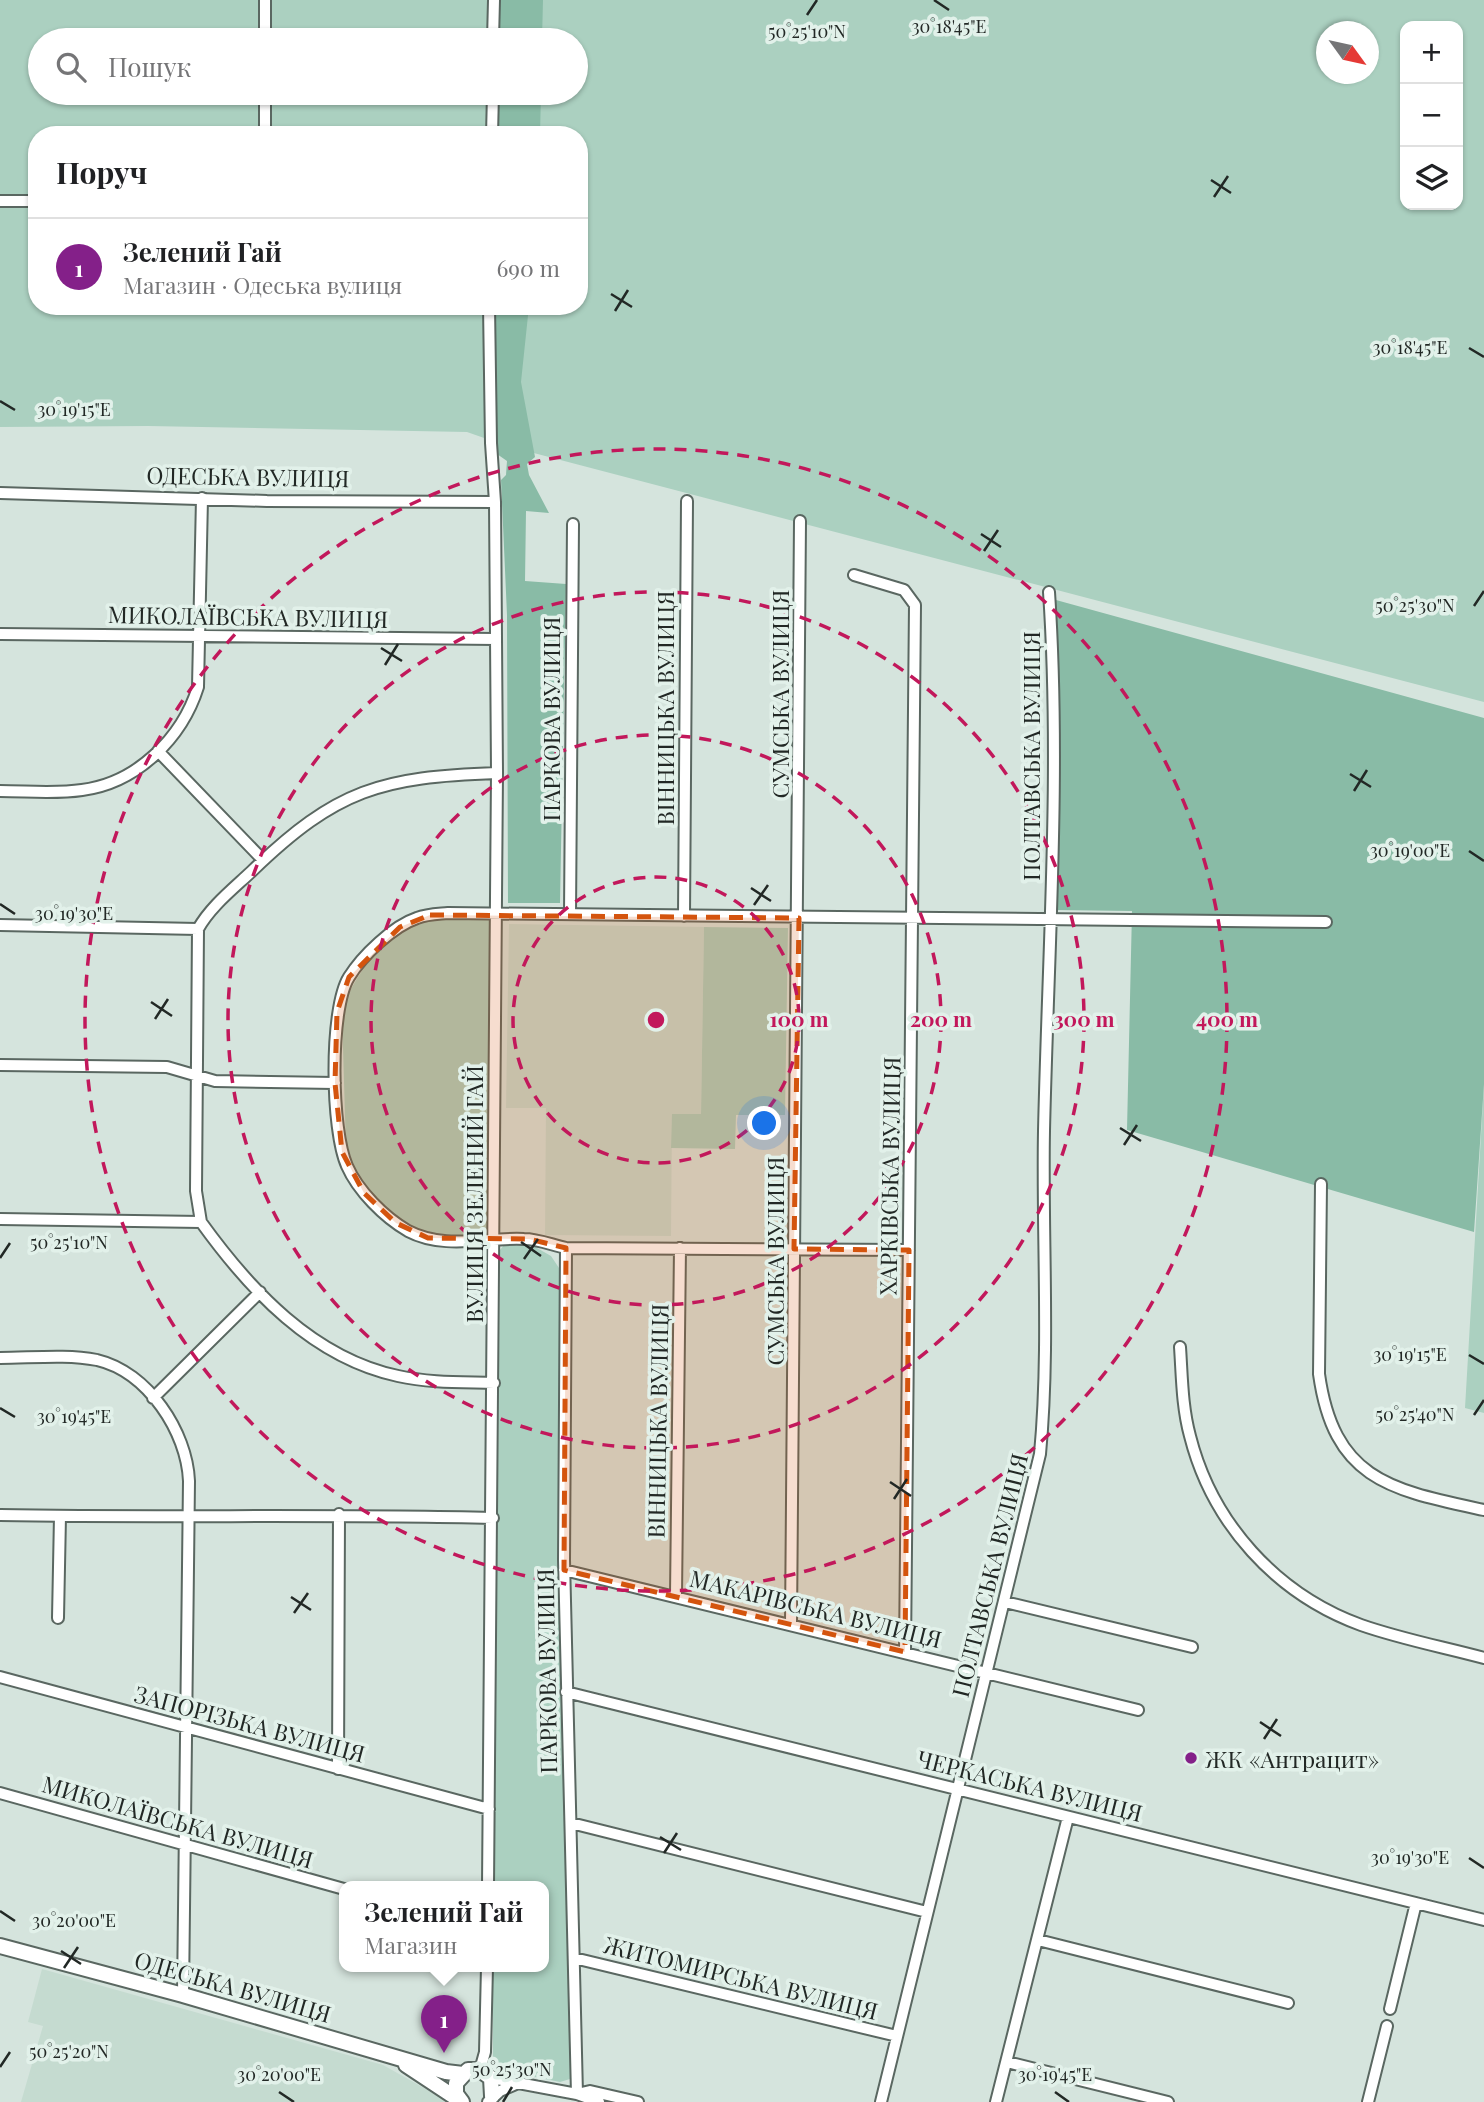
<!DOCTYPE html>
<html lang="uk">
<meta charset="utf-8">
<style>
body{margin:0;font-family:"Playfair Display",serif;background:#f6f6f6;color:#202124}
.controls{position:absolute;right:21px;top:21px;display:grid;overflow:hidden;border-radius:14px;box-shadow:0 2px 5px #0004}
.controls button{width:63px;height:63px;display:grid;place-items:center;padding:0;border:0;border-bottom:2px solid #e0e0e0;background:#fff;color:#202124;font:35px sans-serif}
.compass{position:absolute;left:1316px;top:21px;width:63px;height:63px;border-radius:50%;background:#fff;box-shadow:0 2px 5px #0004;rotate:123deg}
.you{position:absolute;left:765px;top:1124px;width:24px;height:24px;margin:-18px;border:5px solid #fff;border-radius:50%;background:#1a73e8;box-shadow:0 0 0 10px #1a73e833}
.badge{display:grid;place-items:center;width:46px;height:46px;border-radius:50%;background:#842089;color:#fff;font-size:23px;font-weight:700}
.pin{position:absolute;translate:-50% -58px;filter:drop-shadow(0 2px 4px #0008)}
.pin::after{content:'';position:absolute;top:37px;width:24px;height:21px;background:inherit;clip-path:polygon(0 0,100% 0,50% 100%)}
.popup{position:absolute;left:339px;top:1881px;width:210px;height:91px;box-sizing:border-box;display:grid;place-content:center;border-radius:14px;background:#fff;filter:drop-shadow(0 2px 5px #0005);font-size:23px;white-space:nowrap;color:#757577}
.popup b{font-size:26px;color:#202124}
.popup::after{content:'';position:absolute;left:50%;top:100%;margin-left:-14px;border:14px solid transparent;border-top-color:#fff}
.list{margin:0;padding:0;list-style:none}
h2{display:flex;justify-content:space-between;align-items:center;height:91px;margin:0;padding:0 28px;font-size:30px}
h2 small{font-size:23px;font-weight:400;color:#757577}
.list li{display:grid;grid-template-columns:46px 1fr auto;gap:21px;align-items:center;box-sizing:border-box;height:98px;padding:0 28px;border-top:2px solid #e0e0e0}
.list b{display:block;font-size:26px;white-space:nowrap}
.list p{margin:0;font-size:23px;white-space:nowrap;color:#757577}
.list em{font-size:23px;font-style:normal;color:#757577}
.icon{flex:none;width:38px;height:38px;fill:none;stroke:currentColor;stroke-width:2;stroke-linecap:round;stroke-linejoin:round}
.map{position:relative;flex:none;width:1484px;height:2102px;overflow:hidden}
.search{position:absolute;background:#fff;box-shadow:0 2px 5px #0004;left:28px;top:28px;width:560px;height:77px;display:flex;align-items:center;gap:18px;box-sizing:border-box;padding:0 24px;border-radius:38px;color:#757577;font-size:26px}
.panel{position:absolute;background:#fff;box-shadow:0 2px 5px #0004;left:28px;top:126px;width:560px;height:189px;border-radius:28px}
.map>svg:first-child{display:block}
.built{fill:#c5dbd0}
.green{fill:#abd0c0;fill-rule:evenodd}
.forest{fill:#89bba6}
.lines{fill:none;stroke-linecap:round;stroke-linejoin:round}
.minor-casing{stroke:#5a6761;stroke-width:14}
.major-casing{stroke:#5a6761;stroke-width:18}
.minor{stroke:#fff;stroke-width:10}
.major{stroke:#fff;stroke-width:14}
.marked{fill:#d4540e;fill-opacity:0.2;stroke:#d4540e;stroke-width:5;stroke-dasharray:14 9;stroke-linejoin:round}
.ticks{fill:none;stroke:#222825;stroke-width:2.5}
.ring{fill:none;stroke:#c2185b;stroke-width:3.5;stroke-dasharray:12 9}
.poi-dot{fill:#842089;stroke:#e2f1ea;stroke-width:2.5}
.labels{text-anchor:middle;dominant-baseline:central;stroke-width:7;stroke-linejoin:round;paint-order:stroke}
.street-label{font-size:23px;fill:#222825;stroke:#e2f1ea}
.poi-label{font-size:23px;fill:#222825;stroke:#e2f1ea;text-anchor:start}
.ticks-label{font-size:18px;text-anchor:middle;fill:#222825;stroke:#e2f1ea;stroke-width:7;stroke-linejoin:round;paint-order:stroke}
.centre{fill:#c2185b;stroke:#e2f1ea;stroke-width:3.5}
.ring-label{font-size:21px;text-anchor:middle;font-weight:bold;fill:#c2185b;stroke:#e2f1ea;stroke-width:7;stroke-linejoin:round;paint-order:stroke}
</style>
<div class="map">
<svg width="1484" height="2102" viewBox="0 0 1484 2102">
<rect width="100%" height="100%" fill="#d5e4dd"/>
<path class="built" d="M 509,924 L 704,927 L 701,1114 L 672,1114 L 671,1236 L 545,1235 L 546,1108 L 506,1108 Z
M 42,1969 L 383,2065 L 449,2102 L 21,2102 L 43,2026 L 28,2022 Z"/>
<path class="green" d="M 0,0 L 1484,0 L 1484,702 L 507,446 L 467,432 L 148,426 L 0,427 ZM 1405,26 L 1458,26 L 1458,205 L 1405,205 ZM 1326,32 L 1368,32 L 1368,74 L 1326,74 ZM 40,40 L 576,40 L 576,93 L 40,93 ZM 37,135 L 579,135 L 579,306 L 37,306 Z
M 495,913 L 493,1242 C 477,1241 458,1244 443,1240 C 403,1231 359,1189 346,1150 L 342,1014 C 350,977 387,932 425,920 C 445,913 473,915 495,913 Z
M 704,927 L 788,928 L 785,1115 L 736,1115 L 735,1149 L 671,1148 L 672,1114 L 701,1114 Z
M 1484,1084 L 1484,1413 L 1465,1408 Z
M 530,1244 L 551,1256 L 561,1271 L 560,1596 L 573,2069 L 570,2079 L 560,2082 L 502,2070 L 493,2058 L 493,1967 L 544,1967 L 544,1887 L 494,1887 L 500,1250 L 504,1245 Z"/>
<path class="forest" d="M 499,0 L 543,0 L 542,40 L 499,40 Z
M 499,93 L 541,93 L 540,135 L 498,135 Z
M 494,306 L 529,306 L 521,382 L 535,457 L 527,464 L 529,475 L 549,513 L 526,511 L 525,581 L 566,584 L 560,903 L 508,903 L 507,615 L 501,480 L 506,475 L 507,461 L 497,454 Z
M 1056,600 L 1484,718 L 1484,1084 L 1474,1232 L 1127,1130 L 1132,911 L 1055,910 Z"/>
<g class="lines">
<g class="minor-casing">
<path id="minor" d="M 265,40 L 265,0
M 493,40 L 494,0
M 265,135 L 265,93
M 492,135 L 493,93
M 0,201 L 37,201
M 0,493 L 267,501 L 495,502
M 854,575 L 904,590 L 915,605 L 905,1652
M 0,634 L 496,639
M 158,751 L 263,860
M 0,791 C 27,791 55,794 82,790 C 137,783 182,738 198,687 L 202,498
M 570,914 L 573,524
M 684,916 L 687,501
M 0,925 L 198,929 C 211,906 233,889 252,871 C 337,789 381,777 497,773
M 198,929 L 196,1191 L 201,1222
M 0,1065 L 167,1067 L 215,1081 L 335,1083
M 1321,1184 L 1319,1374 C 1334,1481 1392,1490 1484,1510
M 0,1219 L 201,1222 C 250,1290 313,1358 398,1376 C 430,1383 462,1382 494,1383
M 566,1248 L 564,1560 L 577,2094
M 909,1250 L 566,1248 C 552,1245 538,1239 524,1239 C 486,1237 444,1250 408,1231 C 384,1217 358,1191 347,1166 C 331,1131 329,1009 349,977 C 362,956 393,926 417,918 C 427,914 438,914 448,913 L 1326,922
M 1180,1347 C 1182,1376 1182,1407 1190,1436 C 1212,1523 1276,1594 1361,1625 C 1401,1639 1443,1647 1484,1658
M 0,1358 C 31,1358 66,1354 97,1360 C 148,1372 187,1432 189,1481 L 183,1995
M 153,1398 L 260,1292
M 0,1515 C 165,1518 329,1514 493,1518
M 564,1570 L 1138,1710
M 676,1595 L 680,1248
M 1005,1602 L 1192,1647
M 58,1618 L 60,1516
M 791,1624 L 800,521
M 0,1677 L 489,1809
M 566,1692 L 1484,1920
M 338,1769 L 339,1514
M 0,1793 L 344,1889
M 571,1823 L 927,1912
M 488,1887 L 497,773 L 495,502 L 491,443 L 489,306
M 1038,1940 L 1288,2003
M 574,1958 L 897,2036
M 1390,2009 L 1416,1903
M 1007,2062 L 1168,2102
M 480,2070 L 485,2052 L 487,1967
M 491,2078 L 577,2094 L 599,2102
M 577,2094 L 590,2091 L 638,2102
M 488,2102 L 500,2091 L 518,2083
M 881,2102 L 1040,1454 C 1050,1347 1042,1239 1044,1131 C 1048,952 1061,771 1049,592
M 996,2102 L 1068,1817
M 1368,2102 L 1387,2026"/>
</g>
<g class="major-casing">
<path id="major" d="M 0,1946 L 183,1995 L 446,2072 L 463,2074
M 406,2065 L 459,2100
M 462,2102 L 456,2094 L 456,2083 L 468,2070 L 480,2070 L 491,2078 L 492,2096"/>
</g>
<use href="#minor" class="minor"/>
<use href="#major" class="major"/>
</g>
<path class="marked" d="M 430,915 L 799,918 L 794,1249 L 909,1250 L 905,1652 L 564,1570 L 566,1248 L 529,1239 L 428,1238 L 396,1223 L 364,1193 L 342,1152 L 335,1083 L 337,1012 L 349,977 L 400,927 Z"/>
<path class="ticks" d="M 934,0 L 949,10M 807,15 L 817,0M 1211,180 L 1231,193M 1214,197 L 1228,176M 611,294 L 632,307M 615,311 L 628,290M 1469,348 L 1484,357M 0,401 L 15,410M 981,534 L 1001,547M 984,551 L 998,530M 1474,606 L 1484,591M 381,648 L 402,661M 385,665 L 398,644M 1350,774 L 1371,787M 1354,791 L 1367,770M 1469,851 L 1484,861M 751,888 L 771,901M 0,904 L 15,914M 754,905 L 768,885M 151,1002 L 172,1016M 155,1019 L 168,999M 1120,1128 L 1141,1141M 1124,1145 L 1137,1125M 521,1242 L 541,1256M 0,1258 L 10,1243M 524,1259 L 538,1239M 1469,1355 L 1484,1364M 0,1408 L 15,1417M 1474,1415 L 1484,1400M 890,1482 L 911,1496M 894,1499 L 907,1479M 291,1597 L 311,1610M 294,1613 L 308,1593M 1260,1722 L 1281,1736M 1264,1739 L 1277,1719M 660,1837 L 681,1850M 664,1853 L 677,1833M 1469,1858 L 1484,1868M 0,1911 L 15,1921M 61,1951 L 81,1964M 64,1968 L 78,1947M 0,2067 L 10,2052M 279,2092 L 294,2102M 1055,2092 L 1069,2102M 503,2102 L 512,2087"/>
<g class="ring">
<circle cx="656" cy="1020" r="143"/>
<circle cx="656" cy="1020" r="285"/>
<circle cx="656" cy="1020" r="428"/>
<circle cx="656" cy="1020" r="571"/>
</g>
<circle class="poi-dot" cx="1191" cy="1758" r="7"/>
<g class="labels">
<g class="street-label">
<text transform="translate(248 476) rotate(1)">ОДЕСЬКА ВУЛИЦЯ</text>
<text transform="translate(248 616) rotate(1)">МИКОЛАЇВСЬКА ВУЛИЦЯ</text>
<text transform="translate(779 694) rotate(-90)">СУМСЬКА ВУЛИЦЯ</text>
<text transform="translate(664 708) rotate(-90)">ВІННИЦЬКА ВУЛИЦЯ</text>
<text transform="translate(550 719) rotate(-90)">ПАРКОВА ВУЛИЦЯ</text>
<text transform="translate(1030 756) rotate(-90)">ПОЛТАВСЬКА ВУЛИЦЯ</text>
<text transform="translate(889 1176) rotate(-89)">ХАРКІВСЬКА ВУЛИЦЯ</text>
<text transform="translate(473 1194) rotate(-90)">ВУЛИЦЯ ЗЕЛЕНИЙ ГАЙ</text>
<text transform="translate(774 1261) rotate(-90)">СУМСЬКА ВУЛИЦЯ</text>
<text transform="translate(657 1421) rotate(-89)">ВІННИЦЬКА ВУЛИЦЯ</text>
<text transform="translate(989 1575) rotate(-76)">ПОЛТАВСЬКА ВУЛИЦЯ</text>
<text transform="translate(816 1608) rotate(14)">МАКАРІВСЬКА ВУЛИЦЯ</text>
<text transform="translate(546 1671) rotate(-91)">ПАРКОВА ВУЛИЦЯ</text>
<text transform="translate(250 1723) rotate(15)">ЗАПОРІЗЬКА ВУЛИЦЯ</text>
<text transform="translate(1030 1785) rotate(14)">ЧЕРКАСЬКА ВУЛИЦЯ</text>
<text transform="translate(178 1821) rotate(16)">МИКОЛАЇВСЬКА ВУЛИЦЯ</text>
<text transform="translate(741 1977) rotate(14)">ЖИТОМИРСЬКА ВУЛИЦЯ</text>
<text transform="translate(233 1986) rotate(16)">ОДЕСЬКА ВУЛИЦЯ</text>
</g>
<g class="poi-label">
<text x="1205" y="1758">ЖК «Антрацит»</text>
</g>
</g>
<g class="ticks-label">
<text x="949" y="33">30°18'45"E</text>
<text x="807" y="38">50°25'10"N</text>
<text x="1410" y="354">30°18'45"E</text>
<text x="74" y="416">30°19'15"E</text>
<text x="1415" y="612">50°25'30"N</text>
<text x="1410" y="857">30°19'00"E</text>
<text x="74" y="920">30°19'30"E</text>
<text x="69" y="1249">50°25'10"N</text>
<text x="1410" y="1361">30°19'15"E</text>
<text x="1415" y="1421">50°25'40"N</text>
<text x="74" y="1423">30°19'45"E</text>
<text x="1410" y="1864">30°19'30"E</text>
<text x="74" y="1927">30°20'00"E</text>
<text x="69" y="2058">50°25'20"N</text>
<text x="512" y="2076">50°25'30"N</text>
<text x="279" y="2081">30°20'00"E</text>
<text x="1055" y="2081">30°19'45"E</text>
</g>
<circle cx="656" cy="1020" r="10" class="centre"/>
<g class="ring-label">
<text x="799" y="1027">100 m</text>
<text x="941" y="1027">200 m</text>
<text x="1084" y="1027">300 m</text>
<text x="1227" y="1027">400 m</text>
</g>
</svg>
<div class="controls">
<button>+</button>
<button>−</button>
<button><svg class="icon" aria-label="layers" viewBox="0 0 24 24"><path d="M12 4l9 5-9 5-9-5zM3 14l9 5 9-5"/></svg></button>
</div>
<svg class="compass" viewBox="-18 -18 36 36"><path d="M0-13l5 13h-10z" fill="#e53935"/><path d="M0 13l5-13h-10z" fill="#757577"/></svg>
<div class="you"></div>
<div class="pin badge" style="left:444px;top:2053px">1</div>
<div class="popup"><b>Зелений Гай</b>Магазин</div>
<div class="search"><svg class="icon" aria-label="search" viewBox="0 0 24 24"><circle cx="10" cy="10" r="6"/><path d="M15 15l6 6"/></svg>Пошук</div>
<section class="panel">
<h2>Поруч<small></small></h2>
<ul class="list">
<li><span class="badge">1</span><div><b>Зелений Гай</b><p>Магазин · Одеська вулиця</p></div><em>690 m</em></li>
</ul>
</section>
</div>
